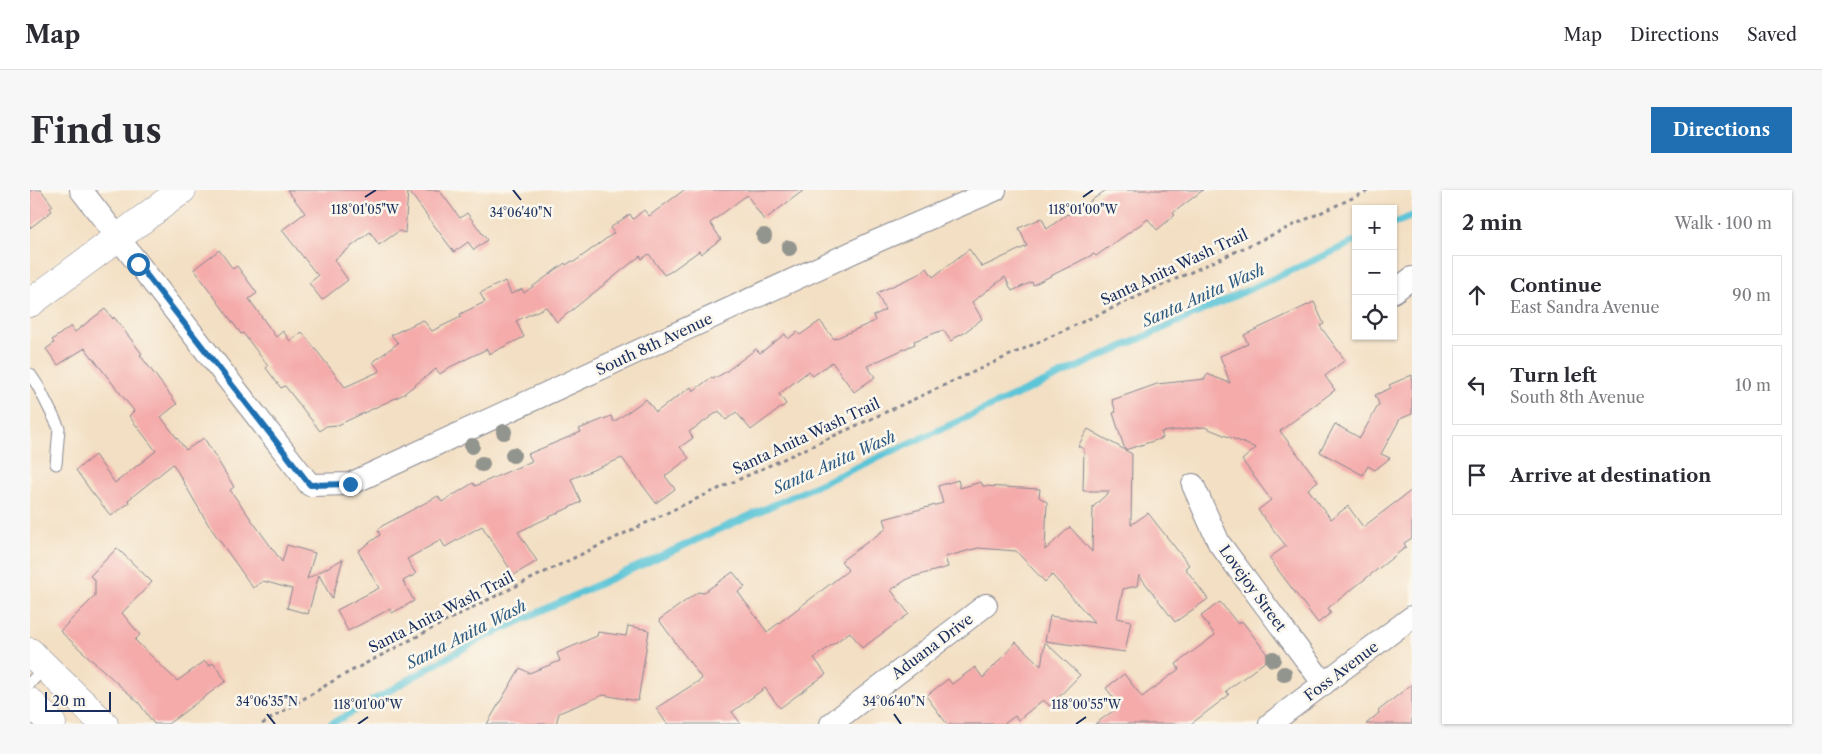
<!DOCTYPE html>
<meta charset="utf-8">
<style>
body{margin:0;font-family:"Libre Caslon Text",serif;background:#f7f7f7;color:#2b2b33}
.controls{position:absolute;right:15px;top:15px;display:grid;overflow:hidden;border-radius:0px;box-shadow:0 1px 4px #0004}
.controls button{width:45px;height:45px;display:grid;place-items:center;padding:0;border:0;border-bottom:1px solid #e1e1e2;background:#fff;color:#2b2b33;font:25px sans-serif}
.scale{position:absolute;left:15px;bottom:12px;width:66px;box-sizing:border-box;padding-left:5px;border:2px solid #1b2f5e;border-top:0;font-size:14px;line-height:18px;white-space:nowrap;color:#1b2f5e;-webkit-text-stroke:4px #fbf7ec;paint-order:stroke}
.stop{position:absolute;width:15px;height:15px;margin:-11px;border:4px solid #1f6fb2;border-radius:50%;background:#fff}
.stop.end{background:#1f6fb2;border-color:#fff;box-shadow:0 1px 5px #0008}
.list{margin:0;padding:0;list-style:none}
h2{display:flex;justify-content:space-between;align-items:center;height:65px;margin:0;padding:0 20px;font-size:21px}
h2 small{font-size:16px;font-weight:400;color:#7c7c81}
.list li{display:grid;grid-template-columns:32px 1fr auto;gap:15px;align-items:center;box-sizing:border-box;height:80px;margin:0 10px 10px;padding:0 10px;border:1px solid #e1e1e2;border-radius:0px}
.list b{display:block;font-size:19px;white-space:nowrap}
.list p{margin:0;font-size:16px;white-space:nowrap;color:#7c7c81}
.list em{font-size:16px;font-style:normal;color:#7c7c81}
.icon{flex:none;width:28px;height:28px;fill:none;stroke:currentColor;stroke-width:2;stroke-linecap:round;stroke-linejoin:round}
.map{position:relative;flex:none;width:1382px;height:534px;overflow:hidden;border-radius:0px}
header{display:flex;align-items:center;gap:30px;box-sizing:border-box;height:70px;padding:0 25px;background:#fff;border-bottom:1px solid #e1e1e2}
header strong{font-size:24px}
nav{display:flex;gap:28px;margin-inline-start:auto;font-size:18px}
.intro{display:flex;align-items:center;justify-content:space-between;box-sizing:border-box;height:120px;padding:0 30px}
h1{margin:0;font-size:35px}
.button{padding:12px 22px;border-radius:0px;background:#1f6fb2;color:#fff;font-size:18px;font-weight:700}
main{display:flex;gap:30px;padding:0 30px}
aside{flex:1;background:#fff;border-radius:0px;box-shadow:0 1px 4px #0004}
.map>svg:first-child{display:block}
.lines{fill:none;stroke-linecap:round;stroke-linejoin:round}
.stream{stroke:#5cc5d7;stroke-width:7}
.building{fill:#f4abaa}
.lane-casing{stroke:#878790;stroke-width:13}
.street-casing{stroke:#878790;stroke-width:24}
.secondary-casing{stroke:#878790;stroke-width:29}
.primary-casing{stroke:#878790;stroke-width:29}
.path{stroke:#878790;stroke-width:3;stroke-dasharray:4 4;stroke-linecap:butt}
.lane{stroke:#fff;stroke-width:11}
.street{stroke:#fff;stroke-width:22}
.secondary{stroke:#fff;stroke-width:28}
.primary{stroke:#fff;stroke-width:28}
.tree{fill:#92948e}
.route{stroke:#1f6fb2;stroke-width:6}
.ticks{fill:none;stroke:#1b2f5e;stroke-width:2}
.labels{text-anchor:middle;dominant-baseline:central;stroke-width:5;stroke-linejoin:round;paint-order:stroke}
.street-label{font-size:15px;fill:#1b2f5e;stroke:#fbf7ec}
.water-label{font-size:16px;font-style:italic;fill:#2e5c82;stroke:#fbf7ec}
.ticks-label{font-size:12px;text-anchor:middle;fill:#1b2f5e;stroke:#fbf7ec;stroke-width:5;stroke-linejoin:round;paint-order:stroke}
</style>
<header>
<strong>Map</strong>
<nav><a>Map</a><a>Directions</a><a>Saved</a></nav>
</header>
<div class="intro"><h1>Find us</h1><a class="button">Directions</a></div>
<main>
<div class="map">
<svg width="1382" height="534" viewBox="0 0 1382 534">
<rect width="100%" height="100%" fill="#fbf7ec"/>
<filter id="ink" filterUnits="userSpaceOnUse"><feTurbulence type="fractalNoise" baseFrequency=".02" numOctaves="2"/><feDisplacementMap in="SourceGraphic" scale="10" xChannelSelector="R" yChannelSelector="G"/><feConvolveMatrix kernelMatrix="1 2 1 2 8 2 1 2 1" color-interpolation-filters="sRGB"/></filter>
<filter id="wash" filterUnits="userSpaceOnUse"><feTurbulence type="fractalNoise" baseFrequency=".0096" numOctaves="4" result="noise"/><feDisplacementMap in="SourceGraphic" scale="20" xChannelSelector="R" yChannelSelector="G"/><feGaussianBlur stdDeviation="1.12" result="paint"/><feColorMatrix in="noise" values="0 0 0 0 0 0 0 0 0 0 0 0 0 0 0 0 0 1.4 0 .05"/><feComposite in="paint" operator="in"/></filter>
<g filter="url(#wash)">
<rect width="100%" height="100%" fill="#f3dfc3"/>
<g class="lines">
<path class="stream" d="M 1363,34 L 1382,26
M 301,534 L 443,453 L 580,389 L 1326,51"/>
</g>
<g id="blocks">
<path class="building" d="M 0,0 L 11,0 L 23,16 L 20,18 L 22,21 L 0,38 Z
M 257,0 L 409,0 L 430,28 L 437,23 L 457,50 L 444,60 L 438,52 L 424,62 L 378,0 L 375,43 L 369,41 L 349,55 L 340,42 L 304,70 L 318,90 L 292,110 L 279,93 L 288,86 L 252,40 L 275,23 Z
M 654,0 L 774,0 L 734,30 L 717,5 L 680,33 L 691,49 L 671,64 L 669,61 L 640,82 L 634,85 L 619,64 L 612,69 L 610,66 L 527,132 L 516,117 L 486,131 L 494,147 L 459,164 L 457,159 L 420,177 L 410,184 L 406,179 L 372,205 L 308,235 L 296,236 L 290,241 L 255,196 L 251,198 L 236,178 L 238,176 L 213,143 L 211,144 L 164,79 L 189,60 L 203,79 L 207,76 L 227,103 L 219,109 L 246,147 L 253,141 L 260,151 L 272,142 L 315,197 L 350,181 L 343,172 L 368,153 L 361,145 L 393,130 L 402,141 L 431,127 L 430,124 L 455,112 L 450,103 L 475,91 L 481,104 L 492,99 L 494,103 L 535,73 L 536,75 L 542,71 L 544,72 L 584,43 L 580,38 L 600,24 L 603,29 L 614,20 L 619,26 Z
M 1076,0 L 1173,0 L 1143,23 L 1145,25 L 1127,40 L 1118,29 L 1066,66 L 1064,64 L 1003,95 L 1002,92 L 982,101 L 975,87 L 942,112 L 952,129 L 931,145 L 930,144 L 921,151 L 913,140 L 884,151 L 885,154 L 837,176 L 845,187 L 824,202 L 802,172 L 783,186 L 779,181 L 749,204 L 756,214 L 721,240 L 706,222 L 696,230 L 689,221 L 659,242 L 663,248 L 650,257 L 659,268 L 635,286 L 645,299 L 626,313 L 592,268 L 541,289 L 551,312 L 488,342 L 507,371 L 484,385 L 452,336 L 415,357 L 411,350 L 377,369 L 386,384 L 373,391 L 384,411 L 362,423 L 360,419 L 318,441 L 307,420 L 349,398 L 328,361 L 350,345 L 348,340 L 352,336 L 408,306 L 412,312 L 443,293 L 445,296 L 502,271 L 498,264 L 551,242 L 549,239 L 581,226 L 584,232 L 616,209 L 626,222 L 661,197 L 663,201 L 682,187 L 683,189 L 694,183 L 726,159 L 730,163 L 755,144 L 758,149 L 767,142 L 770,145 L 790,131 L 804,149 L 845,131 L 843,126 L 855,120 L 847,103 L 889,84 L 897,78 L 903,87 L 939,59 L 952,77 L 997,56 L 989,38 L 1012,28 L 1017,39 L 1037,24 L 1038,25 L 1047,19 L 1048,20 Z
M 1284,112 L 1294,134 L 1290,136 L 1315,170 L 1295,186 L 1305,200 L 1250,241 L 1288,291 L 1278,299 L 1301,329 L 1318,316 L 1333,337 L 1382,300 L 1382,348 L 1374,353 L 1376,357 L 1298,418 L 1301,423 L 1288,433 L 1239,368 L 1256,356 L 1228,320 L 1241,310 L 1212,270 L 1226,258 L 1174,237 L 1131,242 L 1133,248 L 1095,260 L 1102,264 L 1101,335 L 1118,323 L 1159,375 L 1155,378 L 1178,409 L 1145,432 L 1109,385 L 1107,396 L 1093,399 L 1087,428 L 1101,431 L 1095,462 L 1015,451 L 1020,426 L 1065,433 L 1022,385 L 1015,392 L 986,361 L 948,358 L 915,367 L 918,377 L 879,388 L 861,400 L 879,424 L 832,458 L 820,442 L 784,468 L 796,484 L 750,518 L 735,498 L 702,522 L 711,534 L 637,534 L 626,518 L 672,489 L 629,430 L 668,402 L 673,403 L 703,382 L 715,397 L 708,402 L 737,442 L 816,382 L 818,380 L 811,371 L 857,338 L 854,329 L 913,313 L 908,296 L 928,290 L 930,298 L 951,292 L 953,296 L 1010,299 L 1009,307 L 1017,312 L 1015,360 L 1040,337 L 1062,362 L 1063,317 L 1080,301 L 1053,301 L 1054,259 L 1048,256 L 1058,239 L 1095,260 L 1083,223 L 1086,222 L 1082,210 L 1127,194 L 1175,189 L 1177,184 L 1200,193 L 1190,166 L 1218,154 L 1214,145 Z
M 75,119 L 83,129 L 84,127 L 112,164 L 110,165 L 147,214 L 131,227 L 156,260 L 174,248 L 204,297 L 200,300 L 252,372 L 257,355 L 285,363 L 277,389 L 313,369 L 302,409 L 289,385 L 278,424 L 257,418 L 262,399 L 233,391 L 223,398 L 178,334 L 143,274 L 98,310 L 99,313 L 81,326 L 61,301 L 46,280 L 65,265 L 85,293 L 126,261 L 99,226 L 104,221 L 55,158 L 28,175 L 16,159 L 24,153 L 22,150 L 41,136 L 45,142 Z
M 1382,185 L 1382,224 L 1370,229 L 1351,264 L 1360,268 L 1345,280 L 1338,276 L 1333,285 L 1290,262 L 1305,234 L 1330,248 L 1349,214 L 1345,205 L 1361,198 L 1359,195 Z
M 87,358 L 122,392 L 92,423 L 110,445 L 105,450 L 147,491 L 175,471 L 179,476 L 183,473 L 196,491 L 138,534 L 124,534 L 109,513 L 30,441 L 65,406 L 65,390 L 60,386 Z
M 1190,412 L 1208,434 L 1212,431 L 1240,468 L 1196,501 L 1199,505 L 1161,534 L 1065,534 L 1090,516 L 1076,498 L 1094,484 L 1112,507 L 1149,479 L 1146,474 L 1185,445 L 1171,426 Z
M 598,436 L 619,440 L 608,511 L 573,505 L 529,523 L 526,534 L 457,534 L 490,478 L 499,483 L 530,471 L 527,463 L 567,446 L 568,442 L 596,446 Z
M 986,452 L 1011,476 L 1015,452 L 1050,485 L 1020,516 L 1013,510 L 988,530 L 985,526 L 974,534 L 917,534 L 896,506 L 918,489 L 922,494 L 945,477 L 953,488 Z
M 1382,494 L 1382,534 L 1336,534 L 1349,523 L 1348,521 Z"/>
</g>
</g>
<g filter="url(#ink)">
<use href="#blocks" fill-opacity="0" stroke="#878790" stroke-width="1"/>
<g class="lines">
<g class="lane-casing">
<path id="lane" d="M 0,184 L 8,196 L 29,238 L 26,274
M 0,493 L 15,477"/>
</g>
<g class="street-casing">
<path id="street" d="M 51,0 L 280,295 L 320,294 L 847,51 L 965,0
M 1363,102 L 1382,88
M 1163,295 L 1189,353 L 1294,494
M 801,534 L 956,415
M 1240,534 L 1382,427"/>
</g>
<g class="secondary-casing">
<path id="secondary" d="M 0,113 L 152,0"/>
</g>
<g class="primary-casing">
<path id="primary" d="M 0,462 L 74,534
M 0,512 L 22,534"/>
</g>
<path class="path" d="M 232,534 L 308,488 L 447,415 L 651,316 L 1340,0"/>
<use href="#lane" class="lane"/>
<use href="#street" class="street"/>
<use href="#secondary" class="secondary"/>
<use href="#primary" class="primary"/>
</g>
<g class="tree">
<circle cx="734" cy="46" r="8"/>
<circle cx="759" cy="58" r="8"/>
<circle cx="474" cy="242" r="8"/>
<circle cx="442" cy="256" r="8"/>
<circle cx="483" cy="265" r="8"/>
<circle cx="452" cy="274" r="8"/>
<circle cx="1243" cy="469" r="8"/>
<circle cx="1254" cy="484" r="8"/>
</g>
</g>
<g class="lines" filter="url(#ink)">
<path class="route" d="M 108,74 L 280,295 L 320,294"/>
</g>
<path class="ticks" d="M 483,0 L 491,10M 335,7 L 346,0M 1053,7 L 1063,0M 237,524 L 245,534M 864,524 L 871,534M 328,534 L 338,527M 1046,534 L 1056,527"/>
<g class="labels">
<g class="street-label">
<text transform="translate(1144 77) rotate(-25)">Santa Anita Wash Trail</text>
<text transform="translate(624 154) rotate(-25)">South 8th Avenue</text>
<text transform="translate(776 246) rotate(-25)">Santa Anita Wash Trail</text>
<text transform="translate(1223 398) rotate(54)">Lovejoy Street</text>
<text transform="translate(411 422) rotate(-27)">Santa Anita Wash Trail</text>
<text transform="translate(902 456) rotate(-37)">Aduana Drive</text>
<text transform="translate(1311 481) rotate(-37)">Foss Avenue</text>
</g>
<g class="water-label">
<text transform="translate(1173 105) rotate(-24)">Santa Anita Wash</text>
<text transform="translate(804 272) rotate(-24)">Santa Anita Wash</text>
<text transform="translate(436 444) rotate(-27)">Santa Anita Wash</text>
</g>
</g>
<g class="ticks-label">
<text x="335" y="24">118°01'05"W</text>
<text x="1053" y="24">118°01'00"W</text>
<text x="491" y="27">34°06'40"N</text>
<text x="237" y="516">34°06'35"N</text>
<text x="864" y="516">34°06'40"N</text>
<text x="338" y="519">118°01'00"W</text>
<text x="1056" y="519">118°00'55"W</text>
</g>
</svg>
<div class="controls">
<button>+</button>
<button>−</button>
<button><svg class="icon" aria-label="locate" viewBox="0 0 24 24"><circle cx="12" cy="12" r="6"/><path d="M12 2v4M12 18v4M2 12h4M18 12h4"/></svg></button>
</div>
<div class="scale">20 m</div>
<div class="stop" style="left:108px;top:74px"></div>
<div class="stop end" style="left:320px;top:294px"></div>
</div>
<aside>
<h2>2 min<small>Walk · 100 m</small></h2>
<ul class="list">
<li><svg class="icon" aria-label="ahead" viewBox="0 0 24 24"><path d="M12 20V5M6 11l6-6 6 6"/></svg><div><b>Continue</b><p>East Sandra Avenue</p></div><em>90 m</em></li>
<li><svg class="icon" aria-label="left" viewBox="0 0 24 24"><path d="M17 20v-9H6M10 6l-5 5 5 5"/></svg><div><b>Turn left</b><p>South 8th Avenue</p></div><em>10 m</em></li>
<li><svg class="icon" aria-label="arrive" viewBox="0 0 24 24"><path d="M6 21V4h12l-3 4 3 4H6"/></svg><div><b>Arrive at destination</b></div></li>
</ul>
</aside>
</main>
